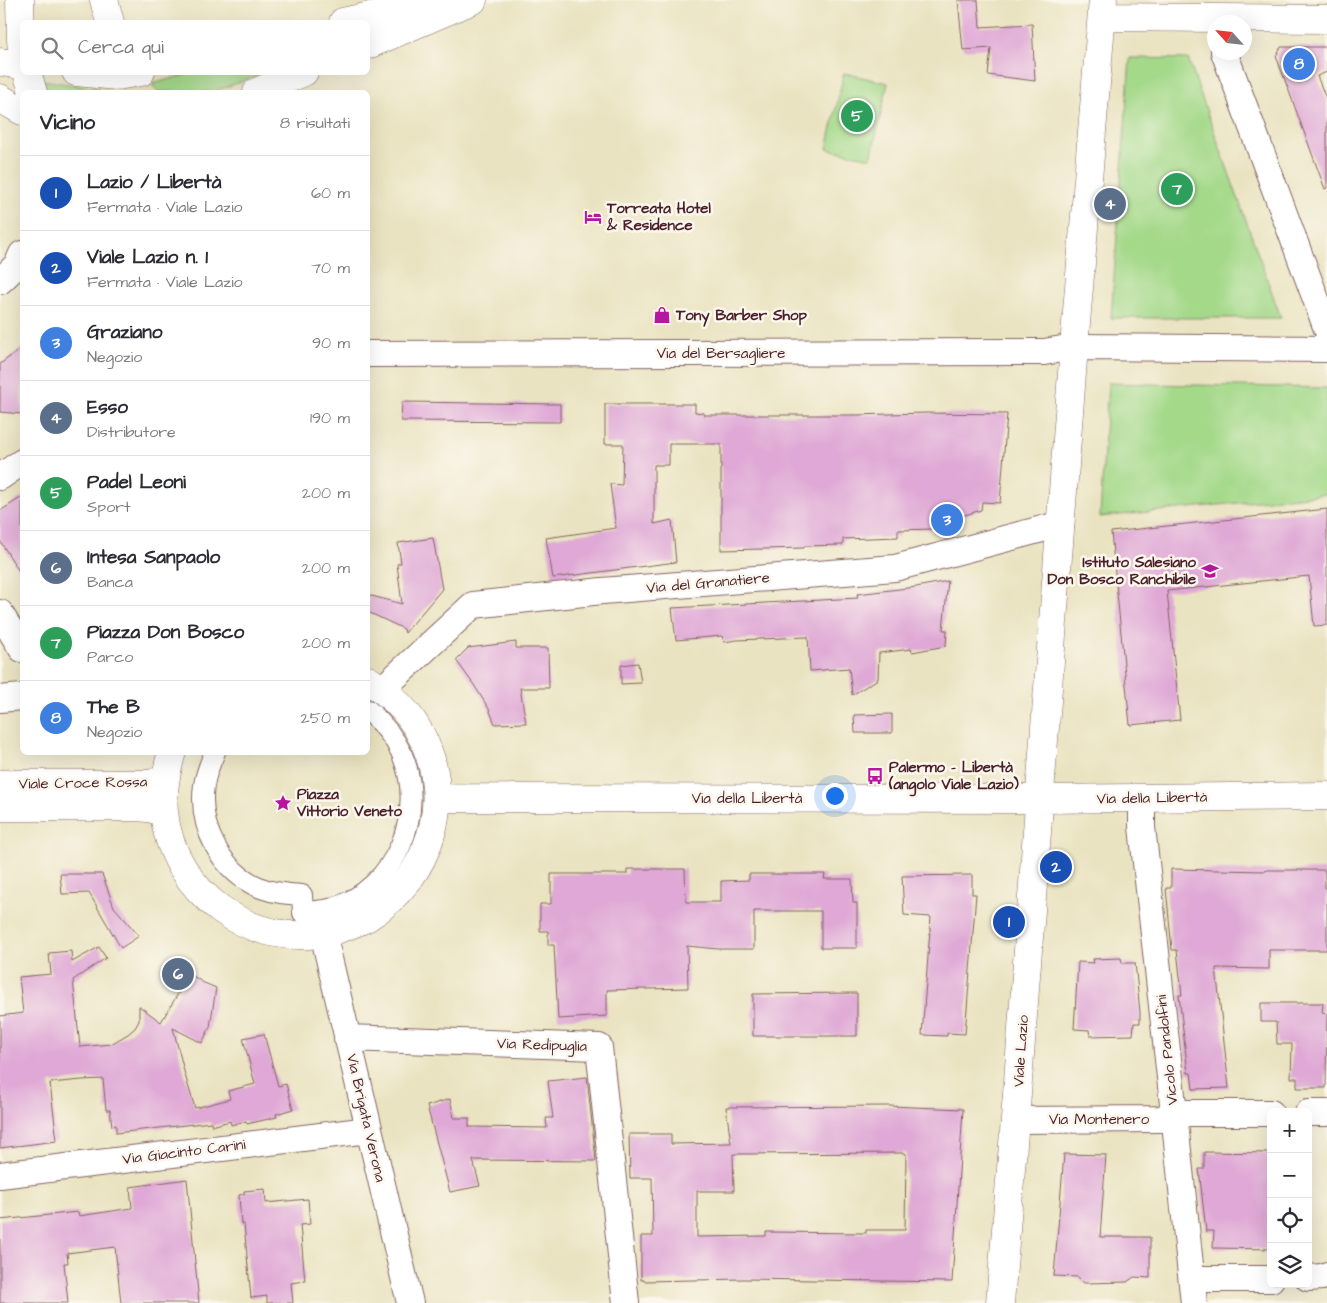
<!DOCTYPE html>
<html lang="it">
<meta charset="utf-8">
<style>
body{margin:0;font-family:"Architects Daughter",sans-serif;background:#f2f2f3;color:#2b2b33}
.controls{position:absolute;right:15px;bottom:15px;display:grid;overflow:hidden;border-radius:8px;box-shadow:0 5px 20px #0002}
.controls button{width:45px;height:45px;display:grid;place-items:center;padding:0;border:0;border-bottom:1px solid #e1e1e2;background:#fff;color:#2b2b33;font:25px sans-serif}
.compass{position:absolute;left:1207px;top:15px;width:45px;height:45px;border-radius:50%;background:#fff;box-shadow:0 5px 20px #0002;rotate:297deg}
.you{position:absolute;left:834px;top:795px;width:18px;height:18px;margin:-12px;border:4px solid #fff;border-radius:50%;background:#1a73e8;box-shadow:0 0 0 8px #1a73e833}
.badge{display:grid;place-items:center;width:32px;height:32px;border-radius:50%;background:#0f766e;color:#fff;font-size:16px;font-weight:700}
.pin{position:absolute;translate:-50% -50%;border:2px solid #fff;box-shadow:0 1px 5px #0006}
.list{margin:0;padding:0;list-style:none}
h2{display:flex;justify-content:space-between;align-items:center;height:65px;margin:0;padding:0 20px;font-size:21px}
h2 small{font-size:16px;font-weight:400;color:#7c7c81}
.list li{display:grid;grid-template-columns:32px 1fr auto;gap:15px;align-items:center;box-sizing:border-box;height:75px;padding:0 20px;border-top:1px solid #e1e1e2}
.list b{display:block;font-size:19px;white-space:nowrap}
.list p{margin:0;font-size:16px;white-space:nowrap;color:#7c7c81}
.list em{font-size:16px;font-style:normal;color:#7c7c81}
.icon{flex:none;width:28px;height:28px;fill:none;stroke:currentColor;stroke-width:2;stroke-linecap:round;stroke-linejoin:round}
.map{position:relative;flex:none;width:1327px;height:1303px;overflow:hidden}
.search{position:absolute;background:#fff;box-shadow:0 5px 20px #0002;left:20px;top:20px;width:350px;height:55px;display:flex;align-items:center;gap:12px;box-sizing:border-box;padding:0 18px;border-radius:8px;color:#7c7c81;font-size:19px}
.panel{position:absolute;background:#fff;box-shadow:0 5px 20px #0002;left:20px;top:90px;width:350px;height:665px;border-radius:8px}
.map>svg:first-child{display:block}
.green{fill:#a4d98a;stroke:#777c5a}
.building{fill:#dfa8d6;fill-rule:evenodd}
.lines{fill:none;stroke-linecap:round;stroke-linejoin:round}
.pedestrian-casing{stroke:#826460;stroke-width:22}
.minor-casing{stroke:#826460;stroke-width:28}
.tertiary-casing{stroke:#826460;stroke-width:29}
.pedestrian{stroke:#fff;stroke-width:20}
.minor{stroke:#fff;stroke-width:26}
.tertiary{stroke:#fff;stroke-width:28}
.labels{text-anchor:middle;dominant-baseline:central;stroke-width:5;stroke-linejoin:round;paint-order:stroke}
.poi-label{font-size:15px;font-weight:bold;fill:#4a1f2b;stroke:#fbf7ec;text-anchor:start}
.street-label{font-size:15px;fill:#4a1f2b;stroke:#fbf7ec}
</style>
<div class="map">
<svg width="1327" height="1303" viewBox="0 0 1327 1303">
<rect width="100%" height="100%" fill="#fbf7ec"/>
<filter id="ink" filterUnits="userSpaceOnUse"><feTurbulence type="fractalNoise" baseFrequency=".02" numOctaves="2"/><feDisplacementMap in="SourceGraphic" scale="10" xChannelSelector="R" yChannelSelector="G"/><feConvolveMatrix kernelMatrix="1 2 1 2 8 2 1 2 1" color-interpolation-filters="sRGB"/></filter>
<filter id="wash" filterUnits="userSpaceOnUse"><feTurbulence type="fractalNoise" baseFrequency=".0096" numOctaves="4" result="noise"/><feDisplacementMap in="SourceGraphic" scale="20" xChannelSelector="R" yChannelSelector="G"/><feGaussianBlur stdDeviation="1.12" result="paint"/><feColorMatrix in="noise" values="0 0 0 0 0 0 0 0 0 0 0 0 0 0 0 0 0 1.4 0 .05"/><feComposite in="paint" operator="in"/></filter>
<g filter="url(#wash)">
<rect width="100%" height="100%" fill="#eae3c1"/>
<path class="green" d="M 1130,58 L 1188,59 L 1281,318 L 1111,318 Z
M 195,72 L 265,72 L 265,73 L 213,92 L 157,92 L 152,84 Z
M 844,73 L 888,83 L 871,158 L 827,149 Z
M 42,80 L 99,89 L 97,92 L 46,92 Z
M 1108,383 L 1327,388 L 1327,494 L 1100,517 Z"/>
<g id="blocks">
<path class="building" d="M 958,0 L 978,0 L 980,27 L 1032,24 L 1035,81 L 988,75 L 991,48 L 963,50 Z
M 1281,47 L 1327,47 L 1327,72 L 1317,76 L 1327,101 L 1327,188 L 1325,189 L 1276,56 Z
M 22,348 L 22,414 L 0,412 L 0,364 Z
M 402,402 L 560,404 L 560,422 L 401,421 Z
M 605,404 L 695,404 L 695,412 L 704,413 L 704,415 L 855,415 L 925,413 L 1007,414 L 1000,503 L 982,502 L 981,510 L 933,525 L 933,529 L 898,530 L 898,537 L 843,539 L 843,545 L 804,546 L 804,548 L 721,550 L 721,444 L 669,444 L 669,465 L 654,465 L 654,524 L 672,520 L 676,562 L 553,578 L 546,538 L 616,528 L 610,484 L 622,485 L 623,444 L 605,444 Z
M 22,497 L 22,576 L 0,541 L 0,511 Z
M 1327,509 L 1327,625 L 1314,626 L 1309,576 L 1167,591 L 1180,720 L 1130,725 L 1111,532 Z
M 433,538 L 442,589 L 405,633 L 404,629 L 368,612 L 368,595 L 402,604 L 397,564 L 401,563 L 398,543 Z
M 948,581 L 943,630 L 947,630 L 946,646 L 912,652 L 911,649 L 879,653 L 878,679 L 852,695 L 849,668 L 810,671 L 808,637 L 737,640 L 724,642 L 722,636 L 676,640 L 672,608 L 858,598 L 857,594 L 916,587 Z
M 516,642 L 516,648 L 548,648 L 549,688 L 520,688 L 526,723 L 495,724 L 489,709 L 474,685 L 456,660 L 468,648 Z
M 638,663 L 641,683 L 621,684 L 621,665 Z
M 892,714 L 892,733 L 855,733 L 854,715 Z
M 627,869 L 685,869 L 686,902 L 721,902 L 721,881 L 749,880 L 749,874 L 825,874 L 824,879 L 852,879 L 853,903 L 857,903 L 857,948 L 821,948 L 821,911 L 754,911 L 754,949 L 718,949 L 687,946 L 688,988 L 607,990 L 607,1016 L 558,1019 L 554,945 L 548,945 L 548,931 L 540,931 L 540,904 L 551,904 L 551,874 L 627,874 Z
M 1171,869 L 1266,871 L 1266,870 L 1325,870 L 1325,888 L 1327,888 L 1327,950 L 1269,950 L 1269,969 L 1216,968 L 1229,1088 L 1193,1089 L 1191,1073 L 1188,1073 L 1179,995 L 1182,995 L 1177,950 L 1172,950 L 1166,888 L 1171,888 Z
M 60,874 L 102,874 L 114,907 L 139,936 L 121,948 L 89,893 L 62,894 Z
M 972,875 L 972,894 L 976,894 L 965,1034 L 947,1033 L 947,1036 L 922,1035 L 931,917 L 904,915 L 902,876 Z
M 99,947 L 106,958 L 73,980 L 80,1047 L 111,1044 L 128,1034 L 135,1028 L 139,1021 L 139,1006 L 161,1022 L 190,974 L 202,982 L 216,988 L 210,1027 L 202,1043 L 173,1028 L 185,1075 L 195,1108 L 230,1099 L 228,1091 L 255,1084 L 243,1038 L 264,1034 L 278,1086 L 286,1084 L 293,1109 L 276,1114 L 277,1117 L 247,1124 L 246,1121 L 231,1125 L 230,1121 L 212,1126 L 211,1122 L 116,1133 L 116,1125 L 112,1126 L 110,1110 L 106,1110 L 103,1079 L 82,1080 L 50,1083 L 57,1141 L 0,1148 L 0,1016 L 23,1013 L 19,977 L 51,974 L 49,953 L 71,951 L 72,962 Z
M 1121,958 L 1122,963 L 1135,963 L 1140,1012 L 1140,1023 L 1134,1023 L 1133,1035 L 1090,1036 L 1089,1030 L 1074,1029 L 1078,962 L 1094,963 L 1093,959 Z
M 857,993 L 857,1036 L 753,1036 L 753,994 Z
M 1261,1003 L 1323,1003 L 1322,1013 L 1327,1014 L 1326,1088 L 1297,1088 L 1297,1078 L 1291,1078 L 1292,1044 L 1277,1044 L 1276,1022 L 1261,1022 Z
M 587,1077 L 596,1161 L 473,1160 L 480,1186 L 450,1192 L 427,1106 L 450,1099 L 454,1118 L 469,1118 L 469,1127 L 547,1128 L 546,1118 L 553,1118 L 548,1081 Z
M 889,1106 L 963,1109 L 952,1282 L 743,1279 L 644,1281 L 644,1280 L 641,1280 L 641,1236 L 653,1236 L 652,1178 L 630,1178 L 629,1134 L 671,1134 L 671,1144 L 731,1143 L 726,1107 ZM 905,1153 L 906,1154 L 905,1230 L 866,1230 L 866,1233 L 766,1232 L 766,1236 L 697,1237 L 697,1191 L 734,1191 L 733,1154 Z
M 1204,1152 L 1271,1153 L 1271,1249 L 1213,1248 L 1214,1231 L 1206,1231 L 1199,1169 L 1204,1169 Z
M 1064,1154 L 1106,1155 L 1100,1237 L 1150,1237 L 1150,1278 L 1134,1277 L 1127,1282 L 1084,1283 L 1078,1277 L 1054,1276 Z
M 187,1179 L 199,1303 L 121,1303 L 115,1247 L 67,1253 L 68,1263 L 64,1263 L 68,1303 L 0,1303 L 0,1220 L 78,1212 L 79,1216 L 132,1208 L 130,1187 Z
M 265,1189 L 266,1203 L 308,1199 L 310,1224 L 300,1225 L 305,1281 L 291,1283 L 293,1303 L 267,1303 L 267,1296 L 251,1298 L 244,1224 L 241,1224 L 239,1195 L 244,1194 L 244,1191 Z"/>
</g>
</g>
<g filter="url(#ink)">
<use href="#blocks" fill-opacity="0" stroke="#826460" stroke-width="1"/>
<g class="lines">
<g class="pedestrian-casing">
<path id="pedestrian" d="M 215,752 C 210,763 206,773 204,785 C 198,827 221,872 261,888 C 274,893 288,894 302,895 L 303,913 C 312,911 324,911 333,908 C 396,888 428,812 401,752 C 393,735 381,722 368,710"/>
</g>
<g class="minor-casing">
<path id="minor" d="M 1224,52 L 1327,329
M 0,281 L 17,265 L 22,254
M 368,354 L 1044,352 L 1074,347 L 1327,349
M 0,477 L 22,462
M 0,613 L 22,649
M 382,689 L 473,605 L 602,591 L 895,568 L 1061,524
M 0,699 L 22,697
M 1142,798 L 1142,827 L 1174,1113 L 1194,1303
M 323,933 L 410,1303
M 347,1038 L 599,1047 L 626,1303
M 1308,1113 L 1327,1113
M 1015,1120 L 1161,1119 L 1174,1113 L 1271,1113
M 0,1175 L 369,1130
M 1308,1278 L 1322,1277 L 1327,1275
M 1192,1279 L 1271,1279"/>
</g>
<g class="tertiary-casing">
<path id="tertiary" d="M 20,0 L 21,39 L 22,51
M 104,0 L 110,22
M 1102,17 L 1327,19
M 343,22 L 442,0
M 368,45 L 473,0
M 0,62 L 22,65
M 27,72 L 33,92
M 76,72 L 117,76 L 141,72
M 257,92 L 304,72
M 0,98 L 22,111
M 172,752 C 166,772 162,791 164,812 C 172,893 253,952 333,931 C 344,927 357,923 368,917 C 384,907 397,894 409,879 C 428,853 439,819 436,787 C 432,740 407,704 368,680
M 0,784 L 150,784 L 165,779
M 437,798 L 1040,799 L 1327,796
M 0,807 L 136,807 L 148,808 L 164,812
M 1000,1303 L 1015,1120 L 1074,347 L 1103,0"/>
</g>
<use href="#pedestrian" class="pedestrian"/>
<use href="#minor" class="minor"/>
<use href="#tertiary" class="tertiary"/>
</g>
</g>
<defs>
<g id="hotel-bare" transform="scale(1.35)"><path d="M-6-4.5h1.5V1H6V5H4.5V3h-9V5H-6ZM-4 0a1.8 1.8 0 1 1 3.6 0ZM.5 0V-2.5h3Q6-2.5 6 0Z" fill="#b5179e" stroke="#fbf7ec" stroke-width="2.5" paint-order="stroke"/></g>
<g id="shop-bare" transform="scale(1.35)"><path d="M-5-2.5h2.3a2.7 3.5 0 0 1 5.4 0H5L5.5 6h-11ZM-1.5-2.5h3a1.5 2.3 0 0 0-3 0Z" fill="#b5179e" stroke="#fbf7ec" stroke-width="2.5" paint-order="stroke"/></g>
<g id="school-bare" transform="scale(1.35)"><path d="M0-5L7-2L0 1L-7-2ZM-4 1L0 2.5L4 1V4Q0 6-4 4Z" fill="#b5179e" stroke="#fbf7ec" stroke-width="2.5" paint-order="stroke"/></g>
<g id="bus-bare" transform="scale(1.35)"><path d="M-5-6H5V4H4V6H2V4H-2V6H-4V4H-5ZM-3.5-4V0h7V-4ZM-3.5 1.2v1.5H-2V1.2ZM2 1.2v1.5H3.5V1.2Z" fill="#b5179e" stroke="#fbf7ec" stroke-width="2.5" paint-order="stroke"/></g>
<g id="sight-bare" transform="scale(1.35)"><path d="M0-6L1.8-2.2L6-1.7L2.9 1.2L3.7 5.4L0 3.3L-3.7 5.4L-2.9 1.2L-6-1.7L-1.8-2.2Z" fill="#b5179e" stroke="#fbf7ec" stroke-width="2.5" paint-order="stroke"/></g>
</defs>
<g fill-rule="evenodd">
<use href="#hotel-bare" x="593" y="217"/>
<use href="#shop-bare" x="662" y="315"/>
<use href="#school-bare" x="1210" y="571"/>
<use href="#bus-bare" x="875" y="776"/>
<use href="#sight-bare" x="283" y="803"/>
</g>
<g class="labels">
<g class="poi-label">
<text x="607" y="208">Torreata Hotel<tspan x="607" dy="17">&amp; Residence</tspan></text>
<text x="676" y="315">Tony Barber Shop</text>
<text x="1196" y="562" text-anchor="end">Istituto Salesiano<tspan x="1196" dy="17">Don Bosco Ranchibile</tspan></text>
<text x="889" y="767">Palermo - Libertà<tspan x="889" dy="17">(angolo Viale Lazio)</tspan></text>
<text x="297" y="794">Piazza<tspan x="297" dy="17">Vittorio Veneto</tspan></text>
</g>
<g class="street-label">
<text x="721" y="353">Via del Bersagliere</text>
<text transform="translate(708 583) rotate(-5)">Via del Granatiere</text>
<text transform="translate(83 783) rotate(-1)">Viale Croce Rossa</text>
<text x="747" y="798">Via della Libertà</text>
<text transform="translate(1152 798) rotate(-1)">Via della Libertà</text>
<text transform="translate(542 1045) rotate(2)">Via Redipuglia</text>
<text transform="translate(1167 1050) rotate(-96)">Vicolo Pandolfini</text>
<text transform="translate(1021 1051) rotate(-86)">Viale Lazio</text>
<text transform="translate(366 1118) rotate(77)">Via Brigata Verona</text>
<text x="1099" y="1119">Via Montenero</text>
<text transform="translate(184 1152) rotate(-7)">Via Giacinto Carini</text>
</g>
</g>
</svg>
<div class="controls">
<button>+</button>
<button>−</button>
<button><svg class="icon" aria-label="locate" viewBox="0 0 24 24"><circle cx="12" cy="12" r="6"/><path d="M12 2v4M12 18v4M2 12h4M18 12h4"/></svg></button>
<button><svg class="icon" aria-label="layers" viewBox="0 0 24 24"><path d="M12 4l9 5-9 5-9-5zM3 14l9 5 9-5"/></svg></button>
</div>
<svg class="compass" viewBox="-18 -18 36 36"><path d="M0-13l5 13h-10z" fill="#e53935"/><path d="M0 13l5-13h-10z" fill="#7c7c81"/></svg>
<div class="you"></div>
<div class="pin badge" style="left:1009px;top:922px;background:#1a4fb4">1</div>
<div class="pin badge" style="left:1056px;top:867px;background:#1a4fb4">2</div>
<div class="pin badge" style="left:947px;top:520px;background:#3f7fe0">3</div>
<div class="pin badge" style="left:1110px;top:204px;background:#5c6f8a">4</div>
<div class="pin badge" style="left:857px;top:116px;background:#2e9e5b">5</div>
<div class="pin badge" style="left:178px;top:974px;background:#5c6f8a">6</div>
<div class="pin badge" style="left:1177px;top:189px;background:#2e9e5b">7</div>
<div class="pin badge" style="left:1299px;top:64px;background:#3f7fe0">8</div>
<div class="search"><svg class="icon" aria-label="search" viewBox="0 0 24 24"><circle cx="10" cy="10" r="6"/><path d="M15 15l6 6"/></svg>Cerca qui</div>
<section class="panel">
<h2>Vicino<small>8 risultati</small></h2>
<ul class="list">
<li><span class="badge" style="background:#1a4fb4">1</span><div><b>Lazio / Libertà</b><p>Fermata · Viale Lazio</p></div><em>60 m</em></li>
<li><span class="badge" style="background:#1a4fb4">2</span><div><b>Viale Lazio n. 1</b><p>Fermata · Viale Lazio</p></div><em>70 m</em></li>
<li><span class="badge" style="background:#3f7fe0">3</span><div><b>Graziano</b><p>Negozio</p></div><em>90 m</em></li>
<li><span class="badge" style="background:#5c6f8a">4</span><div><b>Esso</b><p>Distributore</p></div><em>190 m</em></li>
<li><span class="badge" style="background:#2e9e5b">5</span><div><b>Padel Leoni</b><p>Sport</p></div><em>200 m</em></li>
<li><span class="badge" style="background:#5c6f8a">6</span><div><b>Intesa Sanpaolo</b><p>Banca</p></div><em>200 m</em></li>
<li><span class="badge" style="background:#2e9e5b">7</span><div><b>Piazza Don Bosco</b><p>Parco</p></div><em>200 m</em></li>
<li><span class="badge" style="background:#3f7fe0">8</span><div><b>The B</b><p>Negozio</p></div><em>250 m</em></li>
</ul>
</section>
</div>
